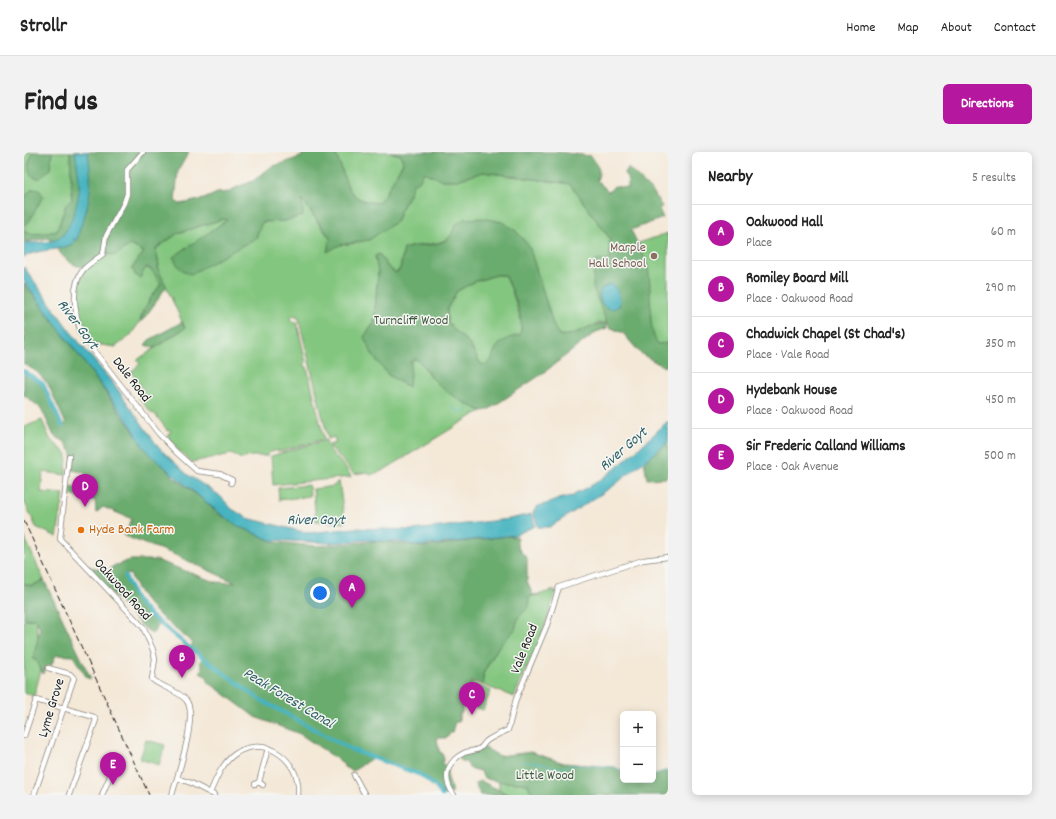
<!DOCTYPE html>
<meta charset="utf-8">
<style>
body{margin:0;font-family:Dekko,sans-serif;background:#f2f2f2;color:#222}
.controls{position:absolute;right:12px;bottom:12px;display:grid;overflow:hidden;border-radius:6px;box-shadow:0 2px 10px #0003}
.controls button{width:36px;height:36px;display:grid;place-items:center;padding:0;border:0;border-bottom:1px solid #e0e0e0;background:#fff;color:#222;font:20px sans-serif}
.you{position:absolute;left:296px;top:441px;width:14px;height:14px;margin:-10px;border:3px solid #fff;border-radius:50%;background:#1a73e8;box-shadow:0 0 0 6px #1a73e833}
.badge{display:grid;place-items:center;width:26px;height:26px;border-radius:50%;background:#b5179e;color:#fff;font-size:13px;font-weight:700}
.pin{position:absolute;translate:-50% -33px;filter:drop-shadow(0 1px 2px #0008)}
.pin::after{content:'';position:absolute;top:21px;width:14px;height:12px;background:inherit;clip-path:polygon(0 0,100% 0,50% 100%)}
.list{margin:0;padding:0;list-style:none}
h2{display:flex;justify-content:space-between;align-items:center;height:52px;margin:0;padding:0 16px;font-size:17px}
h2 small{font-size:13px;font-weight:400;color:#767676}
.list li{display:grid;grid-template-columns:26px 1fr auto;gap:12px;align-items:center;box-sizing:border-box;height:56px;padding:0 16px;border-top:1px solid #e0e0e0}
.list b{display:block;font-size:15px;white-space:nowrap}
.list p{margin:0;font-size:13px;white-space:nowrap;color:#767676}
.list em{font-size:13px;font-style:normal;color:#767676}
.map{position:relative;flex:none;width:644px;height:643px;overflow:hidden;border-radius:6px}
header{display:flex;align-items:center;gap:24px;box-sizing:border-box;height:56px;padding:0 20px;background:#fff;border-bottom:1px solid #e0e0e0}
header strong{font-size:19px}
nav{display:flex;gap:22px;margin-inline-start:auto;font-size:14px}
.intro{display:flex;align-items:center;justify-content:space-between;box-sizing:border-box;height:96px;padding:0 24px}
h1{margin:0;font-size:28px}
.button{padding:10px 18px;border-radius:6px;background:#b5179e;color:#fff;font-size:14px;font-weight:700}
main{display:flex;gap:24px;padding:0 24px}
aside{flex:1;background:#fff;border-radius:6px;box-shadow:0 2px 10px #0003}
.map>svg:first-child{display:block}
.green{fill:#83c67f;stroke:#50714e}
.forest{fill:#6aab6e;stroke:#436445;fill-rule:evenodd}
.water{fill:#45b3c0;stroke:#30686e}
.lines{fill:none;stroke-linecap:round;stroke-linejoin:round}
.stream{stroke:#45b3c0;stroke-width:1}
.canal{stroke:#45b3c0;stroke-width:4}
.minor-casing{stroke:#88827a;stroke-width:6}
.minor{stroke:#fff;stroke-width:4.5}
.rail{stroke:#1c1c1c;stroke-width:1;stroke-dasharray:6 3;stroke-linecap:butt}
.education-dot{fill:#8d6e63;stroke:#f6f6f2;stroke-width:1.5}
.food-dot{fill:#e8710a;stroke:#f6f6f2;stroke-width:1.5}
.labels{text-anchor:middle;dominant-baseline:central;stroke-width:3;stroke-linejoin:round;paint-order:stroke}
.education-label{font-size:14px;fill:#785e54;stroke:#f6f6f2;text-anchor:end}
.park-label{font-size:14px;fill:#40583f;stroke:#f6f6f2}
.street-label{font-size:14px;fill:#1c1c1c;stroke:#f6f6f2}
.food-label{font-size:14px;fill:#c56008;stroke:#f6f6f2;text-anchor:start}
.water-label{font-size:15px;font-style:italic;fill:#2e6066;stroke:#f6f6f2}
</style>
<header>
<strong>Strollr</strong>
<nav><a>Home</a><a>Map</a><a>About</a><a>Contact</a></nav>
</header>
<div class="intro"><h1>Find us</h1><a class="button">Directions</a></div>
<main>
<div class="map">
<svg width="644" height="643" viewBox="0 0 644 643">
<rect width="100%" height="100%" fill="#f6f6f2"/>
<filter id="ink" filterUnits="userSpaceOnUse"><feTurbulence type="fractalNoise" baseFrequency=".025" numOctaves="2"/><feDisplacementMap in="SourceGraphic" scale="8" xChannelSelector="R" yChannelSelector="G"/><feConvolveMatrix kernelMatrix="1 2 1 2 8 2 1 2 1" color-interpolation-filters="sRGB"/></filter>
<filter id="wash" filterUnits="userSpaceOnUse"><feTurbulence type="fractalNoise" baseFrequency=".012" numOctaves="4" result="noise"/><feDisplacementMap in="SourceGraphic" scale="16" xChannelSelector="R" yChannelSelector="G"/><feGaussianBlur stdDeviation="0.9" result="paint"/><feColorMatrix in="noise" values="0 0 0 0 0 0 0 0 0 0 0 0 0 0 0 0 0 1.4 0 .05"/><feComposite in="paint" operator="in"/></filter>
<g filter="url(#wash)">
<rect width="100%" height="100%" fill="#f4e8d7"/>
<path class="green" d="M 0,0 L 9,0 L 4,13 L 26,17 L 28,0 L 46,0 L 48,47 L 42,53 L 33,79 C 24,81 8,84 0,79 L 0,73 L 9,64 L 15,38 L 8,37 L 0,46 Z
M 310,0 L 366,0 L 377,3 L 379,11 L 360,44 L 353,51 C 316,48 325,24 310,0 Z
M 400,19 L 418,28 L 433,28 L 459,20 L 546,32 L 586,87 L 586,107 L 577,156 L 583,171 L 574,171 L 543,185 L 535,183 L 530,175 L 505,94 L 429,82 C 415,96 398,90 380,97 L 376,117 L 371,121 L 364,115 L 355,102 L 351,104 L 354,120 L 350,171 L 340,185 L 362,220 L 364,223 L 384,235 L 387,208 L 392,207 C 401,213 401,220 408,226 C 423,238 440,251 458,259 L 448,264 L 360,318 L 346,323 L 344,320 L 330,322 L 306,294 L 305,293 L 312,291 L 310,285 L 304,287 L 274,164 L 268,164 L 266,168 L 273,171 L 282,211 L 280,213 L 283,215 L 300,287 L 254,300 L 254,298 L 244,301 L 244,304 L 226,304 L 218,307 L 207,302 L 168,310 L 154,298 L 143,283 L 147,280 L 146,278 L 144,279 L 130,261 L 128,262 L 114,245 L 120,239 L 107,220 L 116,212 L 113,208 L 161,176 L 133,115 L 135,114 L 132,97 L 154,81 L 199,67 L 203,68 L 166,95 L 160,96 L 212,95 L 232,86 L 237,70 L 261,69 L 277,55 L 278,47 C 287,59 295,74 305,85 C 323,105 355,79 373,69 C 376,56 385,45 389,32 L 396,28 Z
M 644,81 L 644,192 L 632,192 L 627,187 L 612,92 Z
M 106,93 L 120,100 L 108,116 C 123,115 131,116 137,132 L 126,147 L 118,160 L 117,168 L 106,184 L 91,195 L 70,192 L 58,180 L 54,162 L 53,133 L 60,119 L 82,102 L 92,103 Z
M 472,123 L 481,123 L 487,136 L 499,174 L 496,183 L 471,198 L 468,209 L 462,213 L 456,212 L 444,190 L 431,179 L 423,168 L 423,157 L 433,139 L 450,130 Z
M 18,268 L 26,287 L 43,302 L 42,323 L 19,320 L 17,340 L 40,342 L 33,385 L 12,375 L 0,349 L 0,275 Z
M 302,288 C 305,304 322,310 327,325 L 249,333 L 247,304 Z
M 315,329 L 321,371 L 292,369 L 289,337 L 310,334 L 313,330 Z
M 285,333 L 286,344 L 255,348 L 254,336 Z
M 0,384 L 20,428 L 7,434 L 0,431 Z
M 531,438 L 532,440 L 518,482 L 490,545 L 459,533 L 459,522 L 475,494 L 491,478 L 494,466 L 498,462 L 505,445 Z
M 12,467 L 14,487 L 9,507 L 19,511 L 10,544 L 0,541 L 0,468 Z
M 448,531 L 467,539 L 459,558 L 439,550 Z
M 122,588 L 141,593 L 135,613 L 116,607 Z
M 475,629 L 504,632 L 506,638 L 515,643 L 485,643 L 475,637 Z"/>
<path class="forest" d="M 9,0 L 28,0 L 26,17 L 15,27 L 7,24 C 2,15 6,9 9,0 Z
M 46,0 L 165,0 L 154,19 L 151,49 L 156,52 L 180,47 L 193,41 L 206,40 L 211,36 L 229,29 L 247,15 L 279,4 L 275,0 L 310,0 C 325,24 316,48 353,51 L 360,44 L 379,11 L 377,3 L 366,0 L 533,0 L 567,4 C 573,12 578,17 573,28 L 585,40 L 590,34 L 604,36 L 603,25 L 600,22 L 604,16 L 630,41 L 638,55 L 635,57 L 639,66 L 607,78 C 613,91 623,107 625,121 C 628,144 623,171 633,192 L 644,191 L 644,213 L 640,215 L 616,201 L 599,181 L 585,175 L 569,136 L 570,109 L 586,107 L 586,87 L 546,32 L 459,20 L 433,28 L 418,28 L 400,20 L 396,28 L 389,32 C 385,45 376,56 373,69 L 345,88 L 316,93 L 303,100 L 306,86 L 278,47 L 279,64 L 261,69 L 238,70 L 232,86 L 167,122 C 158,121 153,113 149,105 L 203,68 L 199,67 L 154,81 L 132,97 L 135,114 L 133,115 L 142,134 L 135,146 L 118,169 L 116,168 L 126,147 L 137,132 L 127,117 L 122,115 L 116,126 L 111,123 L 108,116 L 120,100 L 106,93 L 92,103 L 79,102 L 62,115 C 44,115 35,100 25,86 L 0,90 L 0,79 C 8,84 24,81 33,79 L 42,53 L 48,47 Z
M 8,37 L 15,38 L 19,44 L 5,70 L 0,73 L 0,46 Z
M 458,66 L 478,70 L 492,79 L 505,94 L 530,175 L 535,183 C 552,186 565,170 582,172 L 583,176 L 572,180 L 518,222 L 464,258 L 458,259 C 439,251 423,242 408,226 C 402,219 400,212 392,207 L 387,209 L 385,235 L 364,223 L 349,204 L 340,185 L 350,171 L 354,120 L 351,104 L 355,102 L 364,115 L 372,121 L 376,117 L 380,97 C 400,89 425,100 431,73 L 440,67 ZM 472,123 L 481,123 C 489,140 501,165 496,183 C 485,185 475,189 470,200 C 468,206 468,209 462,213 L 457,212 L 444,190 L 431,179 L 423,168 L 423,157 L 433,139 L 450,130 Z
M 0,131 L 57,206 L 99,265 L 133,308 L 151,326 L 182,350 L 193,361 L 217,375 L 250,390 L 292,394 L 355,389 L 400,395 L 482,384 L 494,385 C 490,394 497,400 503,406 L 503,430 L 509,443 L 518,442 L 505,445 L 505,455 L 494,466 L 491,478 L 475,494 L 467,507 L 459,522 L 459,533 L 448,529 L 438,553 L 438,561 L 435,561 L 435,570 L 431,570 L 428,580 L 422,586 L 413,586 L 415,599 L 418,601 L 420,607 L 418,611 L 424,616 L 423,622 L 428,640 L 418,642 L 402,626 L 397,623 L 348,606 L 329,619 L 320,615 L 319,611 L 276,582 L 231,565 L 183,529 L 185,526 L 176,521 L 178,516 L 176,510 L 179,504 L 166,496 L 169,491 C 143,470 119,454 106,422 L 101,424 L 112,448 L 136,472 L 128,482 L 119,475 L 62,414 L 85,419 L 89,414 L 106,408 L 132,408 L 191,430 L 212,431 L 149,402 L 100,384 L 108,367 L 79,355 L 72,361 L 71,348 L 44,343 L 46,334 L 65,338 L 68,329 L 59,320 L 47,318 L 48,301 L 40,289 L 30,284 L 17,256 L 0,243 L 0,219 L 19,232 L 38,273 L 42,272 L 24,232 L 13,220 L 0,212 Z
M 158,170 L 161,176 L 130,196 L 121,193 L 125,188 Z
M 644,277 L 644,323 L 642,326 L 623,327 L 619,302 Z
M 20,428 L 67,527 L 63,526 L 49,504 L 32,503 L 27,514 L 24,513 L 19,522 L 13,509 L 9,507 L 16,477 L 12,467 L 0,467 L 0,431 L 7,434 Z
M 458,594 L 475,604 L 507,600 L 540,611 L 590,615 L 599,619 L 599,628 L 629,628 L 629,623 L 644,618 L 644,643 L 515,643 L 506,638 L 504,632 C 491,630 469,631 459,625 L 457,619 L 445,616 L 443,611 L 437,609 L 433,605 Z
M 457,629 L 485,643 L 456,643 L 451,631 Z"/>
<path class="water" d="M 51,0 L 64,0 C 67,21 68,41 61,63 C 58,72 54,79 53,89 L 50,86 L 50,91 C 35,100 15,96 0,105 L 0,91 C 11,90 24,91 34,87 C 45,82 54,51 55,40 C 56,27 53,13 51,0 Z
M 0,115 L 46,179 L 92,235 L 135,296 L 164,323 L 195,343 L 208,357 L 223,366 L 284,381 L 331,376 L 389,378 L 485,367 L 508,362 L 511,374 L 491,383 L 396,394 L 376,390 L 343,388 L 307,391 L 246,388 L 214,374 L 195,361 L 133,309 L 118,293 L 108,275 L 0,129 Z
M 588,132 C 595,139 597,145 595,154 C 579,166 564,135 588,132 Z
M 644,269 L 644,290 L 588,335 L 526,375 L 514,375 L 509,360 L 514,354 C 526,352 535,345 550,344 L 551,341 C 580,332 621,290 644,269 Z"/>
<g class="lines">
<path class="stream" d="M 427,255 L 436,261 L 445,256
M 496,610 L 515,611 L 535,616 L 549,613 L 590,615 L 599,619
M 629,623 L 644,618"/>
<path class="canal" d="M 0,219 L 19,232 L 38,274
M 101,424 L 112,448 L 126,463 L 166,496 L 235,547 L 328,598 L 397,623 L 412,635 L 418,643"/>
</g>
</g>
<g filter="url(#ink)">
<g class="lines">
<g class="minor-casing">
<path id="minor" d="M 119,0 L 103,18 L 103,42 L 100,51 L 82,84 L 79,102 C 73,107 64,112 59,118 C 45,135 51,173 63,190 L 135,282 L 152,300 L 173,319 L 196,322 L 208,328 L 207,331
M 45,304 L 36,387 L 119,475 L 129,498 L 131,507 L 128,527 C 138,536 154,538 162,548 C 175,562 153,625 148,643
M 0,584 L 12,548 L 70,565 L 72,568 L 45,643
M 330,623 L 341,643
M 153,626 L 167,631 L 190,643
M 235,630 L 244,596
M 231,632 L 235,630 L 239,633
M 186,641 C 192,627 198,611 211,602 C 241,581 278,609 274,643
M 10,643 L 50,526 L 46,522 L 24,516
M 78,643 L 89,617
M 430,643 C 418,627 422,610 440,601 C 444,599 451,599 455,597 C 459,595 460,590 464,588 C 470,584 477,581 484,578 L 492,547 L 523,473 L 535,435 L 619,408 L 644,405"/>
</g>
<use href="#minor" class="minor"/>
<path class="rail" d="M 0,369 L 125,643"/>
</g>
</g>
<circle class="education-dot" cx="630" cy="104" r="4"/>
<circle class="food-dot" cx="57" cy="378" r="4"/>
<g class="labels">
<g class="education-label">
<text x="622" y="96">Marple<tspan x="622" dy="16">Hall School</tspan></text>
</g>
<g class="park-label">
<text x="387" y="169">Turncliff Wood</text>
<text x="521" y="624">Little Wood</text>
</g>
<g class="street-label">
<text transform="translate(107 228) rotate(52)">Dale Road</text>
<text transform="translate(98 438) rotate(48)">Oakwood Road</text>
<text transform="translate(501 497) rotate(-68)">Vale Road</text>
<text transform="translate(28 556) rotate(-73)">Lyme Grove</text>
</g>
<g class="food-label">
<text x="65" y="378">Hyde Bank Farm</text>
</g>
<g class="water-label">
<text transform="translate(53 173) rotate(53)">River Goyt</text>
<text transform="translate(600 298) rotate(-41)">River Goyt</text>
<text x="292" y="369">River Goyt</text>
<text transform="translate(264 547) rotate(31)">Peak Forest Canal</text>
</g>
</g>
</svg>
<div class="controls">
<button>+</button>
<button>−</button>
</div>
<div class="you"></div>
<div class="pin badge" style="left:328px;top:456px">A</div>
<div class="pin badge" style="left:158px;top:526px">B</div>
<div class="pin badge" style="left:448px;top:563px">C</div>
<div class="pin badge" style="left:61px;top:355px">D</div>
<div class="pin badge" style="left:89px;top:633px">E</div>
</div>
<aside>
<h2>Nearby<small>5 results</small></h2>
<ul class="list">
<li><span class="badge">A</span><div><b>Oakwood Hall</b><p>Place</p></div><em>60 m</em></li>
<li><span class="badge">B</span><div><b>Romiley Board Mill</b><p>Place · Oakwood Road</p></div><em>290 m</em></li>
<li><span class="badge">C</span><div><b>Chadwick Chapel (St Chad's)</b><p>Place · Vale Road</p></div><em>350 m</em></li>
<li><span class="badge">D</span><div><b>Hydebank House</b><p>Place · Oakwood Road</p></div><em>450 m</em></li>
<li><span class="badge">E</span><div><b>Sir Frederic Calland Williams</b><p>Place · Oak Avenue</p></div><em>500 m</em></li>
</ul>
</aside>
</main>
